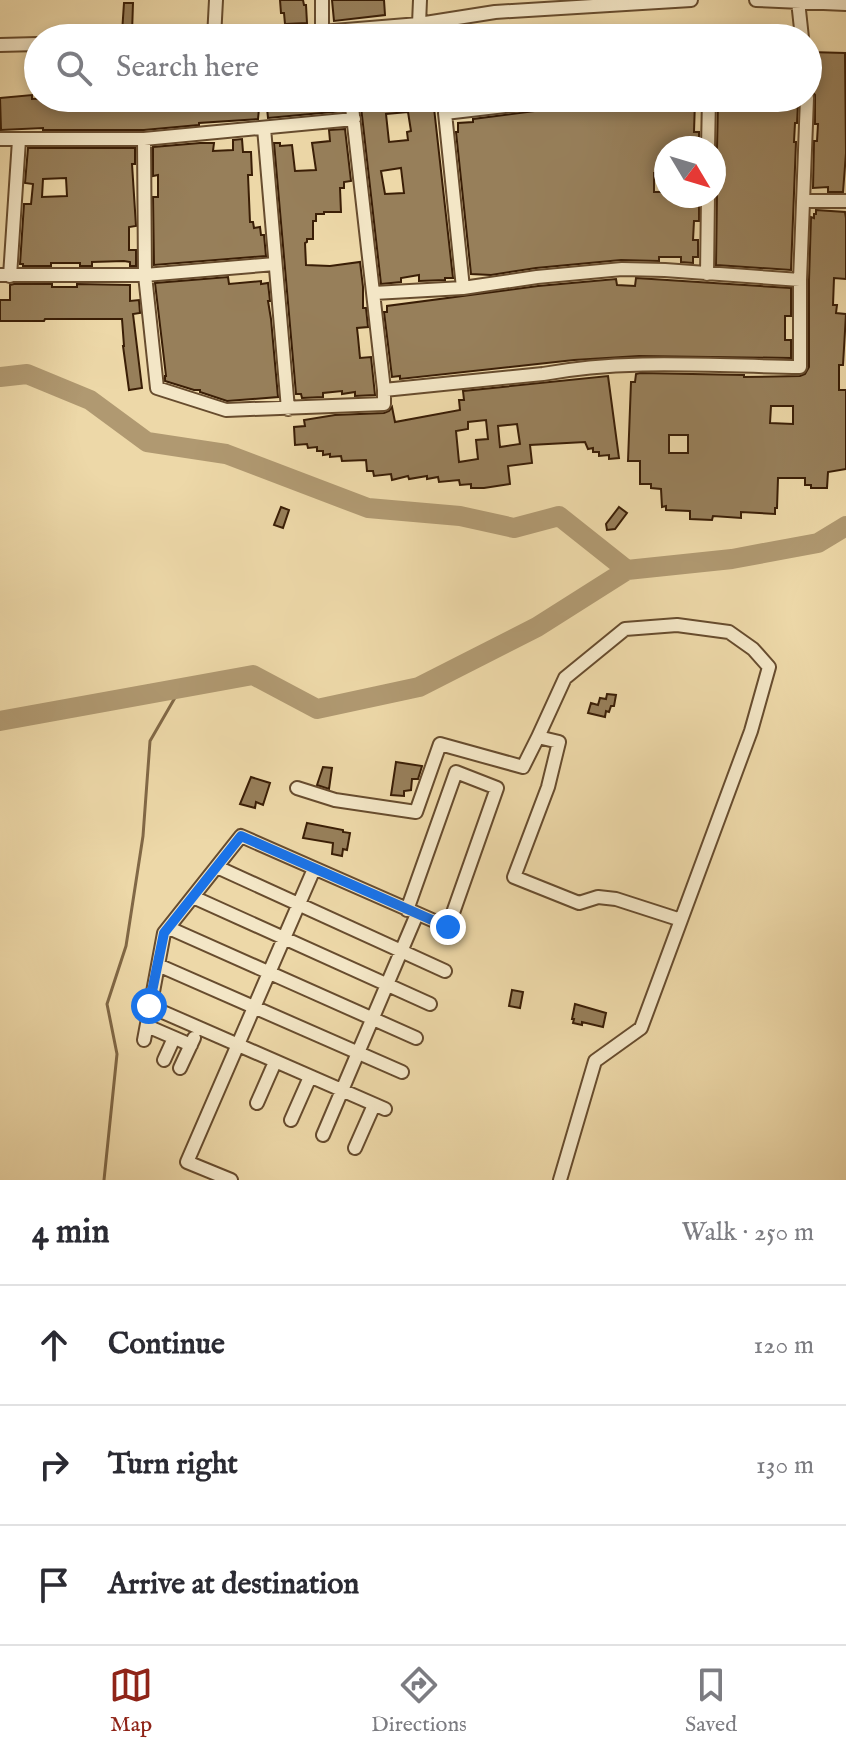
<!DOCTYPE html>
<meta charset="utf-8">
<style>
body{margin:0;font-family:"IM FELL English",serif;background:#f2f2f3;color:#2b2b33}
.compass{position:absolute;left:654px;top:136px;width:72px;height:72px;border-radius:50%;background:#fff;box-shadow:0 4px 12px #0003;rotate:128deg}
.stop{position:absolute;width:24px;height:24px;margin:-18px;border:6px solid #1a73e8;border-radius:50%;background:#fff}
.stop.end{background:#1a73e8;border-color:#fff;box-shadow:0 2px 8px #0008}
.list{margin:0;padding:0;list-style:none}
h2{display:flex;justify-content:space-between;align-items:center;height:104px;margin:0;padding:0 32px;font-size:34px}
h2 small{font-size:26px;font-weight:400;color:#7c7c81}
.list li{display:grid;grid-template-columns:52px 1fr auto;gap:24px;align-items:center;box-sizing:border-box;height:120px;padding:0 32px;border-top:2px solid #e1e1e2}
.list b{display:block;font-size:30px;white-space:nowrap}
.list em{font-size:26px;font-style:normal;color:#7c7c81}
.icon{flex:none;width:44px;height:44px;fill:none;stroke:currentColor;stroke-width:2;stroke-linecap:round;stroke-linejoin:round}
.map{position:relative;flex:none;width:846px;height:1180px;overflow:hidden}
.search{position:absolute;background:#fff;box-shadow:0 4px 12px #0003;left:24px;right:24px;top:24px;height:88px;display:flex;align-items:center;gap:20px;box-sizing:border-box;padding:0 28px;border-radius:44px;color:#7c7c81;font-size:30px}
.sheet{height:464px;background:#fff}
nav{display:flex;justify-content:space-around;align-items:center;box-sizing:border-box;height:112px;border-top:2px solid #e1e1e2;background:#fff;font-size:22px;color:#7c7c81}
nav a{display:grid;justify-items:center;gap:4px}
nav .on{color:#8f2418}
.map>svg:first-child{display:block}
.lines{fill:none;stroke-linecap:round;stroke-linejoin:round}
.stream{stroke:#816846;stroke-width:3}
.river{stroke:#b09971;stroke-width:20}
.building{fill:#977f5a;stroke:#3a1e06;stroke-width:2;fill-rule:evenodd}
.street-casing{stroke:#674c2e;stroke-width:16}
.street{stroke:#f3e6c6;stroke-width:12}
.route{stroke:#1a73e8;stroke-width:10}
</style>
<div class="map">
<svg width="846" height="1180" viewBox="0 0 846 1180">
<rect width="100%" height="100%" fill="#edd8a8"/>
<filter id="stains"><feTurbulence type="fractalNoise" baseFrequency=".0025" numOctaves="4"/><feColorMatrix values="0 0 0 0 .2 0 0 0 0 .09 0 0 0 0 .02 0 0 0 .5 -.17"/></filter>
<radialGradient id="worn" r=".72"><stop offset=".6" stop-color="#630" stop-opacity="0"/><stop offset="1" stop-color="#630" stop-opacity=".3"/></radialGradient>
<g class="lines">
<path class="stream" d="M 104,1180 L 117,1054 L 107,1004 L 126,946 L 143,836 L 150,741 L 180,689"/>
<path class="river" d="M 0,377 L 27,374 L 90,400 L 147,442 L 226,454 L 368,508 L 460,516 L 514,528 L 559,516 L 627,570
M 0,721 L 253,675 L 317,709 L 419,687 L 537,627 L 627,570 L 732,559 L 818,543 L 846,526"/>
</g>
<path class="building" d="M 280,0 L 303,0 L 304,5 L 306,5 L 307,23 L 285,24 L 284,13 L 281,13 Z
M 332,0 L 384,0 L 385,15 L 334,21 Z
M 124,3 L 133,3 L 132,33 L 122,33 Z
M 765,29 L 792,30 L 793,38 L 764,38 Z
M 809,52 L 845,53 L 846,153 L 843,192 L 828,192 L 828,187 L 813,188 L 814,141 L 817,141 L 818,124 L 815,124 L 815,95 L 809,89 Z
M 32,95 L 32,99 L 58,98 L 58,99 L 260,98 L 258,119 L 199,123 L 199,125 L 144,130 L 43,130 L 43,128 L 1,130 L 0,98 Z
M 266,98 L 342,98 L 343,111 L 268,118 Z
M 360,98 L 475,98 L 475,100 L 444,104 L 434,108 L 453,278 L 445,278 L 445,280 L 419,281 L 419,275 L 401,278 L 401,282 L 381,284 ZM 408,112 L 411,131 L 407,132 L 408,140 L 389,142 L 386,114 ZM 401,168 L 404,193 L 385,194 L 381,171 Z
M 642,99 L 695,101 L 694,132 L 699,132 L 699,148 L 666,148 L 666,173 L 654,173 L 654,192 L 666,192 L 666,196 L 699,196 L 699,221 L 694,221 L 693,240 L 698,240 L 698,257 L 693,257 L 693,263 L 681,262 L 681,257 L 659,257 L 659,261 L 621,260 L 536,268 L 491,275 L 471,274 L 456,132 L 458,132 L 458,123 L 473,122 L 473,119 L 596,103 L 641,102 Z
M 723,100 L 752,100 L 752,107 L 774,106 L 774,104 L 798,104 L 797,123 L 795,123 L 794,142 L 796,142 L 791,270 L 716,265 L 717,196 L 714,190 L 714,173 L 717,148 L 718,104 L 723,104 Z
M 345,129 L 351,181 L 344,182 L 344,188 L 340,188 L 341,212 L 324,212 L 324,214 L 316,214 L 316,221 L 313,221 L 313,239 L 307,239 L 307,242 L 305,243 L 306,265 L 330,266 L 360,262 L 363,287 L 363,308 L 366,308 L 368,327 L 357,328 L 358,337 L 360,358 L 371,357 L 375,395 L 355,396 L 355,392 L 342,394 L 342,391 L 323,393 L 323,397 L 302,398 L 301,394 L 296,394 L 274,143 L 280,143 L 280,146 L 292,145 L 295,171 L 316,170 L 312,143 L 330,141 L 329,130 Z
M 242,139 L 243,152 L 251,152 L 252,175 L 248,175 L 250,222 L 253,222 L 254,228 L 260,227 L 261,235 L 264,235 L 266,256 L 154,265 L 153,197 L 158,197 L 158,175 L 153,176 L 153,147 L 200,143 L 214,143 L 213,151 L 233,150 L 233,140 Z
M 28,148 L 135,148 L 135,164 L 132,164 L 136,226 L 129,227 L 129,250 L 136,250 L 136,266 L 130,266 L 130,262 L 124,261 L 92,262 L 92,266 L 80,266 L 80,263 L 51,263 L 51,266 L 23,266 L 23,264 L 20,264 L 24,204 L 31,204 L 33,184 L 25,183 ZM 66,178 L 67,196 L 42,197 L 43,179 Z
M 816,210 L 845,212 L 846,218 L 846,279 L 834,278 L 833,305 L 837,305 L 836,313 L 846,314 L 843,365 L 839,365 L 839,390 L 846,390 L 846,469 L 828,472 L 827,488 L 811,488 L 811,485 L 805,485 L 805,478 L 778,478 L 777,508 L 775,508 L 775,514 L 741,512 L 741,518 L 713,516 L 712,520 L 690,519 L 690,511 L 666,510 L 666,506 L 662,507 L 661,489 L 651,488 L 651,484 L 640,484 L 640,461 L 628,461 L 631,382 L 635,382 L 636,374 L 640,373 L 744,375 L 744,377 L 800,376 L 805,374 L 809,367 L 809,280 L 811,217 L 814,218 L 814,214 L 816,214 ZM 771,406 L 793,406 L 793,424 L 770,423 ZM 669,435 L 688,435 L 688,453 L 669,453 Z
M 228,277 L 229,284 L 261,281 L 261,284 L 268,283 L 270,301 L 268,301 L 271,319 L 278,397 L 227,401 L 200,392 L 200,390 L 194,390 L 165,381 L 165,376 L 166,376 L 155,283 Z
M 636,278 L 791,288 L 791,316 L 785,316 L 785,340 L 791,340 L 791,358 L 639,356 L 574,360 L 400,379 L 400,376 L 392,377 L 384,312 L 387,312 L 387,306 L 538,286 L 616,279 L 617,285 L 635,286 Z
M 14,284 L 52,284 L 52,287 L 77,287 L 77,284 L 130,285 L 130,301 L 139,300 L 140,313 L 133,314 L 142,388 L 129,390 L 123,346 L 124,346 L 122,319 L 45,319 L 44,321 L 0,321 L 0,300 L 10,300 L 10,285 Z
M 608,376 L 619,458 L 609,459 L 609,455 L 599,456 L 599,452 L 593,452 L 593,448 L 588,449 L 585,442 L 530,445 L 532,463 L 508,466 L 510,484 L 484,488 L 471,488 L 471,484 L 460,485 L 459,480 L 439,482 L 438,477 L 427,479 L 427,476 L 409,479 L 408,476 L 392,480 L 391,474 L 374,476 L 373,471 L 367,471 L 366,460 L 342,461 L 341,456 L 330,457 L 330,454 L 323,455 L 323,451 L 317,451 L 317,447 L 308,448 L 307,444 L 295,445 L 294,427 L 305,426 L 304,420 L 335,415 L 384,413 L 389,411 L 392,407 L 395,422 L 460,410 L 459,400 L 464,400 L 463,391 ZM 486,420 L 488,439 L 476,440 L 478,459 L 459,462 L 456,431 L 468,429 L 468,422 ZM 517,424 L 520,444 L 500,447 L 498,426 Z
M 281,507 L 289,510 L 283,528 L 274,525 Z
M 619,507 L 627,513 L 615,529 L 607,530 L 606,524 Z
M 607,694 L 616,695 L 614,706 L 611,706 L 609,712 L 606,711 L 605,717 L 588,713 L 591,703 L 598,705 L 600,698 L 606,699 Z
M 396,762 L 422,766 L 418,779 L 412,779 L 411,790 L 404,791 L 404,796 L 391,795 Z
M 323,767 L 332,768 L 329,789 L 317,785 Z
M 251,777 L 270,783 L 263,805 L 256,802 L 255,808 L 240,804 Z
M 307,823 L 343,830 L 343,832 L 350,833 L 347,850 L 343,849 L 342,856 L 332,854 L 333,843 L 303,838 Z
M 512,990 L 523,992 L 520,1008 L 509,1006 Z
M 575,1004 L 606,1013 L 603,1027 L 582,1022 L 582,1025 L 573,1023 L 574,1019 L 572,1019 Z"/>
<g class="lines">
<g class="street-casing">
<path id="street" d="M 322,0 L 322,31
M 756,0 L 846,4
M 798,1 L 802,38
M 419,24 L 420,0
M 214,38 L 216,0
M 247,38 L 419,24 L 495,12 L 691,0
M 0,45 L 38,44
M 351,98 L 384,390
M 264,128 L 288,409
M 0,139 L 144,139 L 354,119
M 144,139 L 145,275 L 157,388 L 226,410 L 384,404 L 384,390 L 543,374 C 628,358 715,366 800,367 L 800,280 L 807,98
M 708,148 L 709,98
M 803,201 L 846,201
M 707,274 L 708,196
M 0,275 L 145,275 L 275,264
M 10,276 L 19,140
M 463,288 L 445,113 L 574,98
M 374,293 L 463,288 L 537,277 L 622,269 L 665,270 L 800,280
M 538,737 L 565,678 L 625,629 L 677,625 L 729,632 L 753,649 L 769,667 L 751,731 L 641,1028 L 595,1061 L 560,1180
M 297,788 L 335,800 L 416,812 L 440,744 L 523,767 L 538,737 L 559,742 L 548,787 L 514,877 L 579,903 L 598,897 L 616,899 L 681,920
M 217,867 L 445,971
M 193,897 L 430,1004
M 169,928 L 416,1038
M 158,965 L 402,1072
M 149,1006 L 385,1109
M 147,1026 L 191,1045
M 144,1040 L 164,933 L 241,836 L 448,927 L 497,788 L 456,772 L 407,910
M 164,1060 L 174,1038
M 180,1068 L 194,1038
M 257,1103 L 275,1062
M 291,1120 L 310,1077
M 323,1135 L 417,914
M 355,1148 L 374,1105
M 231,1180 L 187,1162 L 314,869"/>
</g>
<use href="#street" class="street"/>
</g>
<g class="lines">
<path class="route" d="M 149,1006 L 164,933 L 241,836 L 448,927"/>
</g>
<rect width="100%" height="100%" filter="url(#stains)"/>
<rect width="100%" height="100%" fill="url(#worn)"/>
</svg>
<svg class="compass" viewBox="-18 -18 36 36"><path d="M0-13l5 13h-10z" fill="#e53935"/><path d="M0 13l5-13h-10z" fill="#7c7c81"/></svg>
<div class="stop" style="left:149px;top:1006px"></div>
<div class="stop end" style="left:448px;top:927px"></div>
<div class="search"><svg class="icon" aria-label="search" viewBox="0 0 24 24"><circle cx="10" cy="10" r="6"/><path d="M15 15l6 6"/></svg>Search here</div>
</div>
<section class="sheet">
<h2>4 min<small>Walk · 250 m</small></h2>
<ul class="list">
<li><svg class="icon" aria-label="ahead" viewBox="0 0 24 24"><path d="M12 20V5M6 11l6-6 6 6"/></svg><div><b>Continue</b></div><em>120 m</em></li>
<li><svg class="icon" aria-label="right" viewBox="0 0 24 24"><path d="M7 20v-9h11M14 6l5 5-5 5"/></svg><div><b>Turn right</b></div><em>130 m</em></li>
<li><svg class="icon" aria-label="arrive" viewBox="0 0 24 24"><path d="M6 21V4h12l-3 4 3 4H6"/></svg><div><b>Arrive at destination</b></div></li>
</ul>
</section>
<nav>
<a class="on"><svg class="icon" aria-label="map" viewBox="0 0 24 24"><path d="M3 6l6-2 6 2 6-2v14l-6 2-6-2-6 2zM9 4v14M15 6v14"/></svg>Map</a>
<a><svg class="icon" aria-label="directions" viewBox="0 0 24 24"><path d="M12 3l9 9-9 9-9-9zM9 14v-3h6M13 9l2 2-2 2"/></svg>Directions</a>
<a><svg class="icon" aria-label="saved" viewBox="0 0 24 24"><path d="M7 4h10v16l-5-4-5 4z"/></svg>Saved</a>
</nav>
